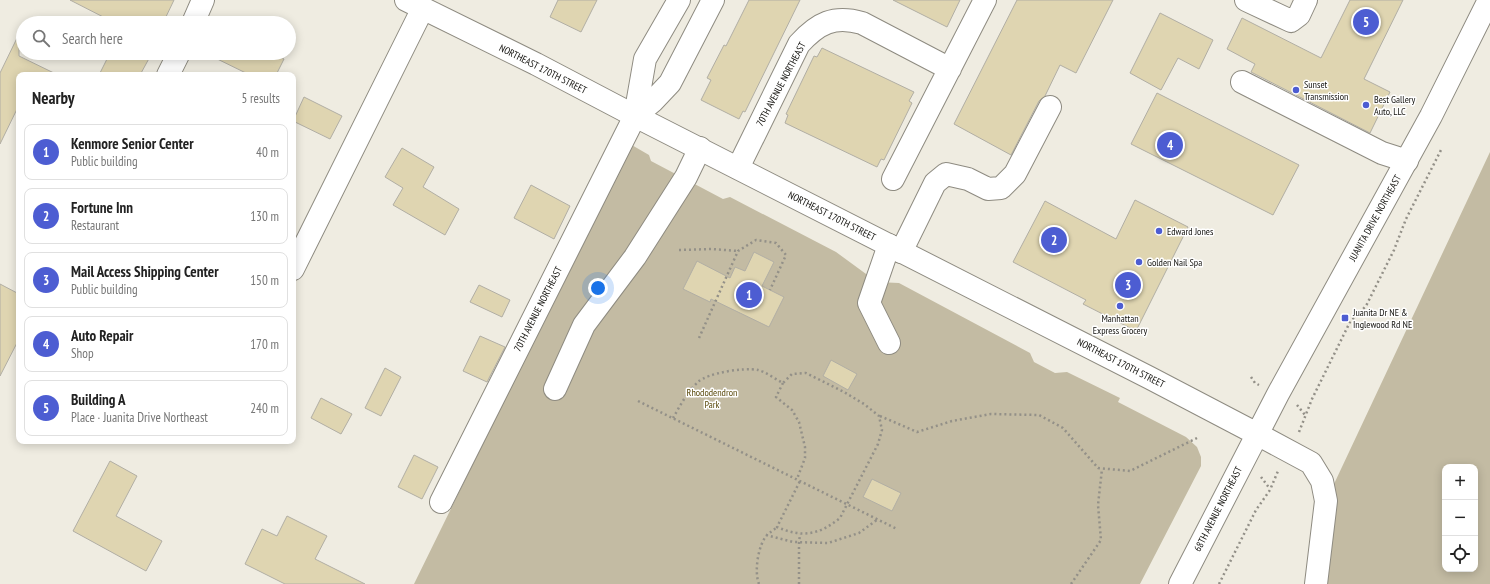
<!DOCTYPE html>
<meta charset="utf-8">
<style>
body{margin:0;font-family:"PT Sans Narrow",sans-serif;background:#f2f2f2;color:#222}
.controls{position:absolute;right:12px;bottom:12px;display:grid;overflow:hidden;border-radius:8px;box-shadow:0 2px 10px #0003}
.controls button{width:36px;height:36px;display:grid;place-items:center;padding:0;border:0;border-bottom:1px solid #e0e0e0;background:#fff;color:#222;font:20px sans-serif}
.you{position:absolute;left:598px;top:288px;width:14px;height:14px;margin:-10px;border:3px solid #fff;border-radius:50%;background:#1a73e8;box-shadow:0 0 0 6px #1a73e833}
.badge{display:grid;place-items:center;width:26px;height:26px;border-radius:50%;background:#4d5dd2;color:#fff;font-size:13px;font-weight:700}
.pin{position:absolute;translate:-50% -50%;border:2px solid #fff;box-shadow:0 1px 4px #0006}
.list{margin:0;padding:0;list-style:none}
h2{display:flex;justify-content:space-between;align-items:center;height:52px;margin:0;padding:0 16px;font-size:17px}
h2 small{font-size:13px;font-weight:400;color:#767676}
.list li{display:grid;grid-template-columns:26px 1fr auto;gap:12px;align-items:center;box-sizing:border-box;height:56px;margin:0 8px 8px;padding:0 8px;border:1px solid #e0e0e0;border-radius:8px}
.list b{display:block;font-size:15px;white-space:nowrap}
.list p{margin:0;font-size:13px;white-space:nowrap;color:#767676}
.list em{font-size:13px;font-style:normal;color:#767676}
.icon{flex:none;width:22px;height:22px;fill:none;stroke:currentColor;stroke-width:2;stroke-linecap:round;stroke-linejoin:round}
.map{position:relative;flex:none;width:1490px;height:584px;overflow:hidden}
.search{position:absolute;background:#fff;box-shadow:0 2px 10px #0003;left:16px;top:16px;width:280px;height:44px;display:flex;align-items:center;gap:10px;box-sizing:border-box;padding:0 14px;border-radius:22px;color:#767676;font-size:15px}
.panel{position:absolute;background:#fff;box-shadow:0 2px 10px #0003;left:16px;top:72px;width:280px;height:372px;border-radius:8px}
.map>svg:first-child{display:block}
.green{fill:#c3bba3;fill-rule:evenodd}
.building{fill:#dfd5b1;stroke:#b1aea4}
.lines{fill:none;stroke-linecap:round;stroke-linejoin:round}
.minor-casing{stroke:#8e8b81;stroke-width:24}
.major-casing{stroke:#8e8b81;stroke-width:24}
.path{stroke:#939088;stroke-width:2.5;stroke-dasharray:2 3;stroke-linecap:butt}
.minor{stroke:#fff;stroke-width:22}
.major{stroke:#fff;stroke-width:22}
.poi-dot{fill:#4d5dd2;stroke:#fff;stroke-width:1.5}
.labels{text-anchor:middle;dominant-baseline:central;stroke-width:3;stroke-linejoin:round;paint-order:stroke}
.street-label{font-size:10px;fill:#13120e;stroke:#fff}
.poi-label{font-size:10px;fill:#13120e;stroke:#fff;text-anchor:start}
.park-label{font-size:10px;fill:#59490b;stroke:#fff}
</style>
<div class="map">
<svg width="1490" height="584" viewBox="0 0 1490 584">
<rect width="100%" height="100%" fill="#efece1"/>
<path class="green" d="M 630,144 L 649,155 L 651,161 L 723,199 L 730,197 L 836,252 L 877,282 L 899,283 L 1030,353 L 1034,362 L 1055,373 L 1067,372 L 1120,398 L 1118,402 L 1186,437 L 1197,447 L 1201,457 L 1201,466 L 1140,584 L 414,584 Z
M 1490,152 L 1490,584 L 1316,584 L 1326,501 ZM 1445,467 L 1475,467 L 1475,569 L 1445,569 Z"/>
<path class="building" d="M 70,0 L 174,0 L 163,23 L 115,23 Z
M 558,0 L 597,0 L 581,32 L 550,17 Z
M 749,0 L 800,0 L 745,112 L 743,111 L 739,119 L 701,100 L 711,80 L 707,78 L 724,45 L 726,46 Z
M 893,0 L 960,0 L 947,27 Z
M 1017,0 L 1113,0 L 1076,73 L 1060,65 L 1045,96 L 1039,101 L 1011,155 L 954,124 Z
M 1350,0 L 1403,0 L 1364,79 L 1390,92 L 1370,133 L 1251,72 L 1255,64 L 1227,49 L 1242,18 L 1321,58 Z
M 1160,13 L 1213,40 L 1199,69 L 1178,58 L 1161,90 L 1130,73 Z
M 19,34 L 19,56 L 58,75 L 19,75 L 19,105 L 0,144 L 0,73 Z
M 822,48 L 914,92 L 909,101 L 912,103 L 884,160 L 881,159 L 877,167 L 785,123 L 788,115 L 786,114 L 814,56 L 817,57 Z
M 110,53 L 152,53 L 140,75 L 99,75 Z
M 205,53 L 272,53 L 284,59 L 276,75 L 250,75 Z
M 1157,93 L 1299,165 L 1273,215 L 1131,144 Z
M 304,97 L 342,116 L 330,139 L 293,121 Z
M 402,148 L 434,167 L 423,187 L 459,209 L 445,235 L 393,205 L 403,188 L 385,177 Z
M 531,185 L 570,206 L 554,239 L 514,218 Z
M 1135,200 L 1188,227 L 1136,331 L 1083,304 L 1086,300 L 1013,262 L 1045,201 L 1116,239 Z
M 754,252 L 774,262 L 762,286 L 784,297 L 769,327 L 711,299 L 710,302 L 683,289 L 697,261 L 730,278 L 735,267 L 745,271 Z
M 0,284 L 19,294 L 19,339 L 0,376 Z
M 479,285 L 510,300 L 502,317 L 470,302 Z
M 480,336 L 505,347 L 487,382 L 463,371 Z
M 831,360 L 857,374 L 848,390 L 823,376 Z
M 385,368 L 401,377 L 381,416 L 365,408 Z
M 321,398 L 352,414 L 341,434 L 311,418 Z
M 414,455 L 438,467 L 422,499 L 398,487 Z
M 110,461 L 137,476 L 116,516 L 162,541 L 146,571 L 73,531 Z
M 872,479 L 901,493 L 892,511 L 863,497 Z
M 287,516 L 327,536 L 315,559 L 365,584 L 285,584 L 245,564 L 262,529 L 277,536 Z"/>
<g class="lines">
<g class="minor-casing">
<path id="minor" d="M 1246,0 L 1291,21 L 1299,15 L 1306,0
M 193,23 L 203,0
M 168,75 L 179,53
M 1242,82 L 1382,153 L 1407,161
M 635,116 L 653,101 L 670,83 L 713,0
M 738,168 L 799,44 C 818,23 834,15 862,23 L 950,69
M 893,179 L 985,0
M 889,245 L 869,303 L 889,343
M 901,252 L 935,183 L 946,174 L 968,179 L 988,189 L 1001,188 L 1015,174 L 1050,107
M 293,269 L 423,8
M 555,389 L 584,325 L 635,257 L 686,177 L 700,148
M 1257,434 L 1311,463 L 1322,481 L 1326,501 L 1316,584
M 441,502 L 635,116 L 645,59 L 679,0"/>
</g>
<g class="major-casing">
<path id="major" d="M 406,0 L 536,64 L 635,116 L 1150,378 L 1257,434
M 1180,584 L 1278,394 L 1431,116 L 1489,0"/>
</g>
<path class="path" d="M 679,250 L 712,249 L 738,251
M 699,338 L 738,251 L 756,240 L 776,243 L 786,255 L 770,290
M 1251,377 L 1255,383 L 1259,385
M 783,383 L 776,397 L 792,410 L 799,422 L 805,447 L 805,458 L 797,479
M 638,401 L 897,529
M 1297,405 L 1305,415
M 880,416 L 917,432 L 952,421 L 991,414 L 1039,415 L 1063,428 L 1098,468 L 1130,471 L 1197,438
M 673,418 C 680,406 687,392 698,382 C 707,373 745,367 758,370 C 766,372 775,379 783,383 L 792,374 L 806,373 L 844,392 L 864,404 L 879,416 L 882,430 L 878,444 L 840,518 C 819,535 802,538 777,527 L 800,481
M 1299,432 L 1312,399 L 1350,322 L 1366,306 L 1394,250 L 1406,219 L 1441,150
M 1261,477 L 1270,489
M 766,535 L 793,542 L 828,543 L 859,533 L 878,519
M 759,584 C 754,572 758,545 767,535 C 770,532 774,530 777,527
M 799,584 L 799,543 L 800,534
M 1071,584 L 1101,540 L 1098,505 L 1102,469
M 1219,584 L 1256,510 L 1270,490 L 1278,471"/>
<use href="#minor" class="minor"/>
<use href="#major" class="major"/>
</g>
<g class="poi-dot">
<circle cx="1296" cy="90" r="4"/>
<circle cx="1366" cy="105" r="4"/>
<circle cx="1159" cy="231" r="4"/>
<circle cx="1139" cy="262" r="4"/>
<circle cx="1120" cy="306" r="4"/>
<rect x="1341" y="314" width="8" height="8" rx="2"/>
</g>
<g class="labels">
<g class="street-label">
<text transform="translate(543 69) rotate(27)">NORTHEAST 170TH STREET</text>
<text transform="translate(781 84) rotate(-62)">70TH AVENUE NORTHEAST</text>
<text transform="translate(832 216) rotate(27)">NORTHEAST 170TH STREET</text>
<text transform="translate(1375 218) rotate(-61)">JUANITA DRIVE NORTHEAST</text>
<text transform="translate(538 309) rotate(-63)">70TH AVENUE NORTHEAST</text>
<text transform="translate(1121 363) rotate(27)">NORTHEAST 170TH STREET</text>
<text transform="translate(1218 509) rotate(-63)">68TH AVENUE NORTHEAST</text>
</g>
<g class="poi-label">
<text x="1304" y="84">Sunset<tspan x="1304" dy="12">Transmission</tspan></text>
<text x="1374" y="99">Best Gallery<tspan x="1374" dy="12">Auto, LLC</tspan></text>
<text x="1167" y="231">Edward Jones</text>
<text x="1147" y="262">Golden Nail Spa</text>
<text x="1353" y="312">Juanita Dr NE &amp;<tspan x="1353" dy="12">Inglewood Rd NE</tspan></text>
<text x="1120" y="318" text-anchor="middle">Manhattan<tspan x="1120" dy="12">Express Grocery</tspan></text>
</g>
<g class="park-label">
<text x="712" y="392">Rhododendron<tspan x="712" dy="12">Park</tspan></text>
</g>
</g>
</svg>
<div class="controls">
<button>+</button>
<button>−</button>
<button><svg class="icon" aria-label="locate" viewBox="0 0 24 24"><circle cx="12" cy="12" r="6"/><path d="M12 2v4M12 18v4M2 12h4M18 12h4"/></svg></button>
</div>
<div class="you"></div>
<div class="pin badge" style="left:749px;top:295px">1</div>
<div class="pin badge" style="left:1054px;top:240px">2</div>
<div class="pin badge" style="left:1128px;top:285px">3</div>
<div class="pin badge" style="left:1170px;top:145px">4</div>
<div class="pin badge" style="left:1366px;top:22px">5</div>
<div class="search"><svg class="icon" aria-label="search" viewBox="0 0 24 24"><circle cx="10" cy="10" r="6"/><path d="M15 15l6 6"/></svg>Search here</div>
<section class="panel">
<h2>Nearby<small>5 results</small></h2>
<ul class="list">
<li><span class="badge">1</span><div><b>Kenmore Senior Center</b><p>Public building</p></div><em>40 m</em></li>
<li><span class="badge">2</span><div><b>Fortune Inn</b><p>Restaurant</p></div><em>130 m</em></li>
<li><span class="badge">3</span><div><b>Mail Access Shipping Center</b><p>Public building</p></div><em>150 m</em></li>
<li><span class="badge">4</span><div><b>Auto Repair</b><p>Shop</p></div><em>170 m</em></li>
<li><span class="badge">5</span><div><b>Building A</b><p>Place · Juanita Drive Northeast</p></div><em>240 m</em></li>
</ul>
</section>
</div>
